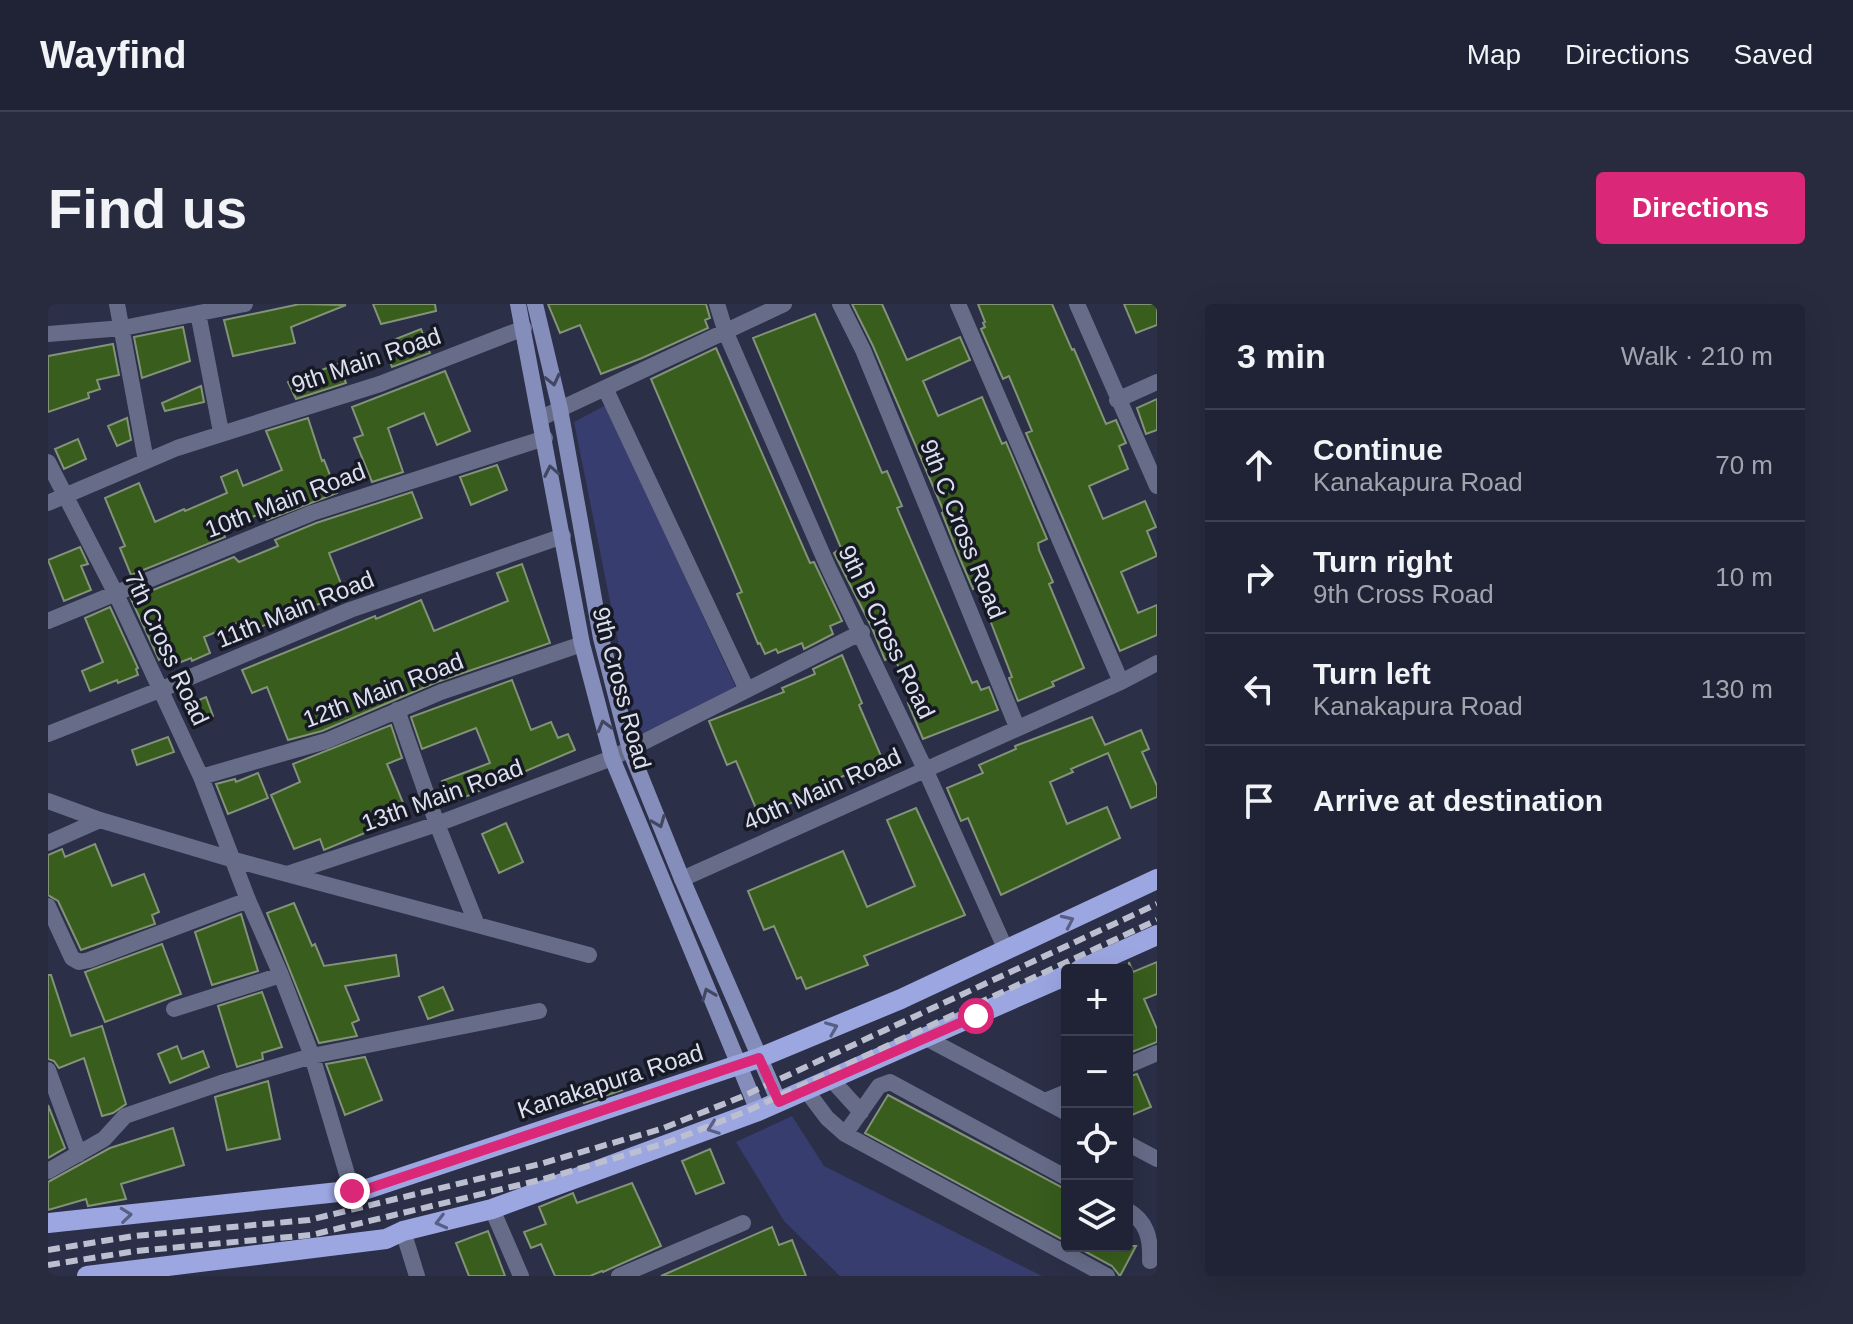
<!DOCTYPE html>
<meta charset="utf-8">
<style>
body{margin:0;font-family:Arial,sans-serif;background:#282b3d;color:#f1f3f6}
.controls{position:absolute;right:24px;bottom:24px;display:grid;overflow:hidden;border-radius:8px;box-shadow:0 8px 32px #0002}
.controls button{width:72px;height:72px;display:grid;place-items:center;padding:0;border:0;border-bottom:2px solid #3d4050;background:#202335;color:#f1f3f6;font:40px sans-serif}
.stop{position:absolute;width:24px;height:24px;margin:-18px;border:6px solid #db2777;border-radius:50%;background:#fff}
.stop.end{background:#db2777;border-color:#fff;box-shadow:0 2px 8px #0008}
.list{margin:0;padding:0;list-style:none}
h2{display:flex;justify-content:space-between;align-items:center;height:104px;margin:0;padding:0 32px;font-size:34px}
h2 small{font-size:26px;font-weight:400;color:#a2a4ad}
.list li{display:grid;grid-template-columns:52px 1fr auto;gap:24px;align-items:center;box-sizing:border-box;height:112px;padding:0 32px;border-top:2px solid #3d4050}
.list b{display:block;font-size:30px;white-space:nowrap}
.list p{margin:0;font-size:26px;white-space:nowrap;color:#a2a4ad}
.list em{font-size:26px;font-style:normal;color:#a2a4ad}
.icon{flex:none;width:44px;height:44px;fill:none;stroke:currentColor;stroke-width:2;stroke-linecap:round;stroke-linejoin:round}
.map{position:relative;flex:none;width:1109px;height:972px;overflow:hidden;border-radius:8px}
header{display:flex;align-items:center;gap:48px;box-sizing:border-box;height:112px;padding:0 40px;background:#202335;border-bottom:2px solid #3d4050}
header strong{font-size:38px}
nav{display:flex;gap:44px;margin-inline-start:auto;font-size:28px}
.intro{display:flex;align-items:center;justify-content:space-between;box-sizing:border-box;height:192px;padding:0 48px}
h1{margin:0;font-size:56px}
.button{padding:20px 36px;border-radius:8px;background:#db2777;color:#fff;font-size:28px;font-weight:700}
main{display:flex;gap:48px;padding:0 48px}
aside{flex:1;background:#202335;border-radius:8px;box-shadow:0 8px 32px #0002}
.map>svg:first-child{display:block}
.green{fill:#373d6e}
.building{fill:#385d1d;stroke:#829378;stroke-width:2}
.lines{fill:none;stroke-linecap:round;stroke-linejoin:round}
.minor{stroke:#676d89;stroke-width:16}
.tertiary{stroke:#676d89;stroke-width:16}
.secondary{stroke:#858dbb;stroke-width:16}
.primary{stroke:#9ca6e1;stroke-width:20}
.rail{stroke:#bbbfcf;stroke-width:6;stroke-dasharray:12 6;stroke-linecap:butt}
.oneway{stroke:#424760}
.oneway2{stroke:#595f82}
.route{stroke:#db2777;stroke-width:10}
.labels{text-anchor:middle;dominant-baseline:central;stroke-width:7;stroke-linejoin:round;paint-order:stroke}
.street-label{font-size:24px;fill:#dce0ef;stroke:#161823}
</style>
<header>
<strong>Wayfind</strong>
<nav><a>Map</a><a>Directions</a><a>Saved</a></nav>
</header>
<div class="intro"><h1>Find us</h1><a class="button">Directions</a></div>
<main>
<div class="map">
<svg width="1109" height="972" viewBox="0 0 1109 972">
<rect width="100%" height="100%" fill="#2b2f47"/>
<path class="green" d="M 558,101 L 689,386 L 589,432 L 526,118 Z
M 744,812 L 776,862 L 994,972 L 792,972 L 736,917 L 688,838 Z"/>
<path class="building" d="M 252,0 L 298,1 L 243,23 L 247,39 L 185,52 L 176,16 Z
M 325,0 L 387,0 L 388,7 L 333,20 Z
M 500,0 L 658,0 L 662,14 L 657,16 L 660,24 L 594,54 L 553,70 L 532,21 L 512,29 Z
M 804,0 L 834,0 L 859,56 L 912,33 L 922,56 L 875,77 L 890,112 L 934,93 L 954,140 L 958,138 L 999,235 L 990,239 L 991,246 L 1005,278 L 1001,280 L 1036,364 L 1004,378 L 1006,382 L 970,397 L 961,374 L 964,373 L 942,316 L 929,284 L 925,285 L 913,257 L 894,209 L 896,208 L 825,42 Z
M 930,0 L 1004,0 L 1024,46 L 1026,45 L 1058,120 L 1068,116 L 1078,139 L 1071,142 L 1080,165 L 1041,182 L 1055,215 L 1097,197 L 1108,223 L 1099,227 L 1109,252 L 1073,268 L 1090,309 L 1109,301 L 1109,331 L 1072,347 L 978,129 L 984,127 L 961,72 L 955,75 L 933,25 L 937,23 L 935,19 L 937,18 Z
M 1076,0 L 1109,0 L 1109,21 L 1088,29 Z
M 767,10 L 834,169 L 839,167 L 854,202 L 849,204 L 924,379 L 929,377 L 933,386 L 941,383 L 950,406 L 875,435 L 860,399 L 865,397 L 846,352 L 837,356 L 824,324 L 786,249 L 793,244 L 705,34 Z
M 135,23 L 142,57 L 94,74 L 86,33 Z
M 373,25 L 382,49 L 344,63 L 335,40 Z
M 65,40 L 71,71 L 49,76 L 52,85 L 40,89 L 41,94 L 0,108 L 0,52 Z
M 668,44 L 762,259 L 766,258 L 794,317 L 782,322 L 785,330 L 756,345 L 754,339 L 730,349 L 728,345 L 717,350 L 712,339 L 710,340 L 689,290 L 694,288 L 603,75 Z
M 290,60 L 298,79 L 248,95 L 240,78 Z
M 397,67 L 422,127 L 389,141 L 376,109 L 340,124 L 355,168 L 324,178 L 306,134 L 315,131 L 304,103 Z
M 153,82 L 156,98 L 117,107 L 114,99 Z
M 1109,95 L 1109,126 L 1098,130 L 1089,104 Z
M 79,114 L 83,136 L 69,142 L 60,122 Z
M 260,114 L 274,157 L 276,156 L 289,189 L 219,216 L 216,208 L 174,226 L 177,233 L 83,271 L 72,244 L 77,242 L 57,194 L 91,179 L 107,218 L 136,205 L 137,207 L 179,189 L 173,173 L 189,166 L 195,182 L 234,166 L 218,127 Z
M 30,135 L 38,155 L 16,165 L 7,145 Z
M 449,161 L 459,186 L 423,201 L 412,173 Z
M 364,188 L 374,214 L 281,249 L 297,290 L 199,328 L 194,317 L 156,333 L 162,349 L 144,357 L 143,354 L 123,362 L 119,352 L 111,356 L 83,295 L 186,253 L 191,258 L 230,242 L 227,236 L 268,219 Z
M 32,243 L 40,260 L 33,262 L 43,286 L 16,297 L 0,256 Z
M 474,260 L 502,339 L 389,378 L 274,427 L 240,436 L 219,383 L 204,389 L 194,366 L 327,312 L 328,315 L 373,296 L 386,327 L 460,297 L 449,269 Z
M 62,303 L 90,364 L 88,365 L 90,371 L 70,379 L 69,376 L 42,387 L 34,367 L 55,358 L 37,314 Z
M 794,351 L 814,399 L 811,401 L 839,466 L 811,478 L 807,467 L 765,485 L 766,488 L 712,514 L 688,457 L 679,461 L 661,417 L 736,388 L 734,384 L 767,370 L 765,365 Z
M 464,376 L 483,426 L 503,418 L 510,434 L 520,430 L 527,446 L 403,499 L 394,477 L 442,459 L 428,424 L 374,445 L 363,413 Z
M 158,393 L 165,412 L 144,421 L 136,402 Z
M 1044,413 L 1057,441 L 1093,426 L 1101,445 L 1094,448 L 1109,482 L 1109,493 L 1083,504 L 1060,449 L 1023,465 L 1025,468 L 1002,478 L 1019,520 L 1059,503 L 1072,534 L 953,591 L 920,514 L 913,517 L 899,484 L 935,469 L 931,461 L 968,445 L 967,442 Z
M 343,421 L 354,454 L 339,460 L 360,511 L 276,546 L 272,535 L 246,545 L 223,491 L 252,478 L 245,460 Z
M 120,433 L 126,448 L 89,461 L 84,446 Z
M 210,469 L 220,494 L 180,510 L 168,480 L 187,475 L 188,478 Z
M 868,504 L 917,611 L 816,652 L 820,661 L 758,685 L 753,673 L 749,675 L 726,622 L 716,626 L 700,587 L 795,547 L 819,603 L 867,582 L 839,516 Z
M 458,519 L 475,558 L 451,569 L 434,530 Z
M 47,540 L 64,582 L 96,570 L 111,608 L 104,611 L 107,620 L 33,646 L 10,597 L 0,591 L 0,551 L 14,545 L 17,553 Z
M 246,599 L 264,642 L 267,640 L 276,662 L 348,651 L 351,672 L 297,682 L 311,716 L 304,719 L 309,732 L 271,739 L 219,609 Z
M 193,610 L 210,667 L 164,681 L 147,628 Z
M 114,640 L 133,690 L 57,718 L 37,668 Z
M 1081,658 L 1085,668 L 1109,658 L 1109,690 L 1096,695 L 1109,725 L 1109,738 L 1079,750 Z
M 0,671 L 3,671 L 23,732 L 54,722 L 78,800 L 65,809 L 54,812 L 36,754 L 11,764 L 6,757 L 0,755 Z
M 395,683 L 405,706 L 380,715 L 371,693 Z
M 214,688 L 234,743 L 214,749 L 215,755 L 189,763 L 170,702 Z
M 129,742 L 134,755 L 155,747 L 161,763 L 122,779 L 110,750 Z
M 317,753 L 334,796 L 297,811 L 278,760 Z
M 1089,770 L 1103,803 L 1079,813 L 1079,773 Z
M 570,774 L 574,786 L 536,799 L 531,786 Z
M 220,777 L 232,835 L 179,846 L 167,793 Z
M 840,791 L 1019,886 L 1019,938 L 817,829 Z
M 0,801 L 17,844 L 0,854 Z
M 125,824 L 136,861 L 73,880 L 78,895 L 40,902 L 38,895 L 0,906 L 0,878 L 62,844 Z
M 662,845 L 676,879 L 648,890 L 634,857 Z
M 584,879 L 613,942 L 555,968 L 554,967 L 542,972 L 507,972 L 493,940 L 483,944 L 476,928 L 498,920 L 491,903 L 525,889 L 529,899 Z
M 724,923 L 731,941 L 744,936 L 758,972 L 613,972 Z
M 440,927 L 457,972 L 421,972 L 408,939 Z
M 1027,942 L 1088,942 L 1072,972 L 1064,962 Z"/>
<g class="lines">
<path class="minor" d="M 69,0 L 98,157
M 669,0 L 678,29 L 780,263 L 877,465 L 958,646
M 792,0 L 815,46 L 969,423
M 910,0 L 1073,378
M 1029,0 L 1109,182
M 150,9 L 173,128
M 0,30 L 75,24 L 197,0
M 557,84 L 699,386
M 1069,96 L 1109,78
M 493,114 L 736,0
M 0,158 L 68,290 L 153,473 L 200,596 L 233,671 L 264,752 L 304,887
M 0,199 L 129,144 L 332,80 L 476,24
M 0,317 L 264,209 L 497,134
M 349,406 L 389,520 L 429,621
M 0,430 L 114,385 L 302,306 L 515,232
M 153,473 L 278,437 L 393,388 L 534,340
M 0,497 L 52,516 L 183,555 L 541,651
M 0,539 L 52,516
M 239,570 L 389,520 L 564,454 L 814,328
M 634,575 L 1073,378 L 1109,359
M 0,602 L 24,654 L 31,658 L 41,656 L 200,596
M 126,705 L 233,671
M 1079,762 L 1109,749
M 0,766 L 31,850
M 783,775 L 813,808
M 758,786 L 779,814 L 797,830 L 1059,972
M 997,797 L 1019,788
M 797,830 L 831,782 L 842,778 L 1019,874
M 0,867 L 56,835 L 77,812 L 173,779 L 264,752 L 491,707
M 444,905 L 473,972
M 1079,906 C 1099,917 1103,935 1102,957
M 355,927 L 369,972
M 571,972 L 695,919"/>
<path class="tertiary" d="M 878,734 L 1019,809
M 1079,839 L 1109,855"/>
<path class="secondary" d="M 470,0 L 534,340 L 564,454 L 710,807
M 487,0 L 512,105 L 553,334 L 582,446 L 634,575 L 731,798"/>
<path class="primary" d="M 1031,666 L 1109,631
M 0,919 L 319,885 L 711,754 L 853,695 L 1109,575
M 39,972 L 338,935 L 355,927 L 444,905 L 710,807 L 1019,671"/>
<path class="rail" d="M 0,946 L 86,932 L 261,916 L 492,860 L 613,825 L 693,793 L 1109,600
M 0,961 L 88,947 L 263,931 L 496,875 L 618,839 L 699,807 L 1109,616"/>
</g>
<defs><path id="oneway-chevron" d="M-2-3.5L2.5 0L-2 3.5" fill="none" stroke-width="1.6" stroke-linecap="round" stroke-linejoin="round" transform="scale(2)"/></defs>
<g class="oneway">
<use href="#oneway-chevron" transform="translate(505 76) rotate(77)"/>
<use href="#oneway-chevron" transform="translate(503 167) rotate(-101)"/>
<use href="#oneway-chevron" transform="translate(556 422) rotate(-105)"/>
<use href="#oneway-chevron" transform="translate(611 518) rotate(68)"/>
<use href="#oneway-chevron" transform="translate(660 690) rotate(-112)"/>
</g>
<g class="oneway2">
<use href="#oneway-chevron" transform="translate(1020 617) rotate(-25)"/>
<use href="#oneway-chevron" transform="translate(784 724) rotate(-22)"/>
<use href="#oneway-chevron" transform="translate(665 824) rotate(160)"/>
<use href="#oneway-chevron" transform="translate(78 911) rotate(-6)"/>
<use href="#oneway-chevron" transform="translate(393 918) rotate(166)"/>
</g>
<g class="lines">
<path class="route" d="M 304,887 L 319,885 L 711,754 L 731,798 L 928,712"/>
</g>
<g class="labels">
<g class="street-label">
<text transform="translate(318 56) rotate(-19)">9th Main Road</text>
<text transform="translate(237 196) rotate(-21)">10th Main Road</text>
<text transform="translate(915 225) rotate(68)">9th C Cross Road</text>
<text transform="translate(247 305) rotate(-22)">11th Main Road</text>
<text transform="translate(839 328) rotate(64)">9th B Cross Road</text>
<text transform="translate(119 344) rotate(65)">7th Cross Road</text>
<text transform="translate(574 384) rotate(75)">9th Cross Road</text>
<text transform="translate(335 386) rotate(-21)">12th Main Road</text>
<text transform="translate(774 485) rotate(-24)">40th Main Road</text>
<text transform="translate(394 491) rotate(-20)">13th Main Road</text>
<text transform="translate(562 777) rotate(-18)">Kanakapura Road</text>
</g>
</g>
</svg>
<div class="controls">
<button>+</button>
<button>−</button>
<button><svg class="icon" aria-label="locate" viewBox="0 0 24 24"><circle cx="12" cy="12" r="6"/><path d="M12 2v4M12 18v4M2 12h4M18 12h4"/></svg></button>
<button><svg class="icon" aria-label="layers" viewBox="0 0 24 24"><path d="M12 4l9 5-9 5-9-5zM3 14l9 5 9-5"/></svg></button>
</div>
<div class="stop" style="left:928px;top:712px"></div>
<div class="stop end" style="left:304px;top:887px"></div>
</div>
<aside>
<h2>3 min<small>Walk · 210 m</small></h2>
<ul class="list">
<li><svg class="icon" aria-label="ahead" viewBox="0 0 24 24"><path d="M12 20V5M6 11l6-6 6 6"/></svg><div><b>Continue</b><p>Kanakapura Road</p></div><em>70 m</em></li>
<li><svg class="icon" aria-label="right" viewBox="0 0 24 24"><path d="M7 20v-9h11M14 6l5 5-5 5"/></svg><div><b>Turn right</b><p>9th Cross Road</p></div><em>10 m</em></li>
<li><svg class="icon" aria-label="left" viewBox="0 0 24 24"><path d="M17 20v-9H6M10 6l-5 5 5 5"/></svg><div><b>Turn left</b><p>Kanakapura Road</p></div><em>130 m</em></li>
<li><svg class="icon" aria-label="arrive" viewBox="0 0 24 24"><path d="M6 21V4h12l-3 4 3 4H6"/></svg><div><b>Arrive at destination</b></div></li>
</ul>
</aside>
</main>
